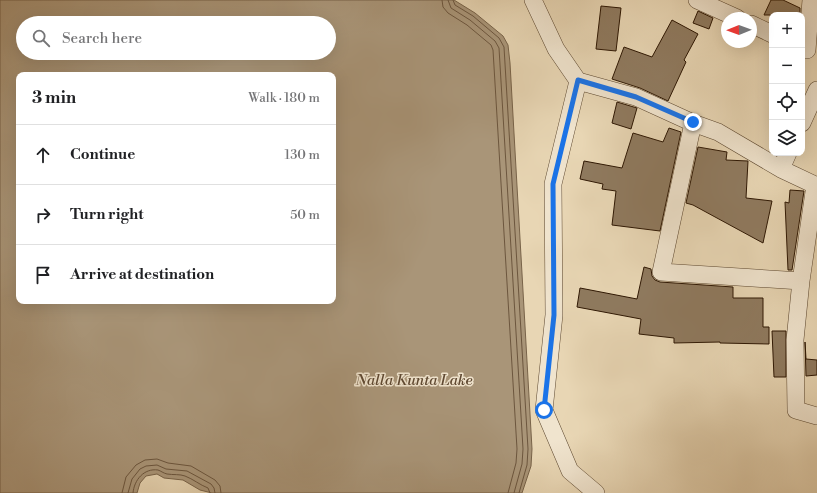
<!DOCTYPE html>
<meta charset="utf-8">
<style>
body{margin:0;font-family:"Libre Bodoni",serif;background:#f2f2f2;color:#202124}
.controls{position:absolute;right:12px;top:12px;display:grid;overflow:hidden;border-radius:8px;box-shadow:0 4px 16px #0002}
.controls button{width:36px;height:36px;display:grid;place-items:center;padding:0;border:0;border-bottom:1px solid #e0e0e0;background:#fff;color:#202124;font:20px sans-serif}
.compass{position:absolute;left:721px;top:12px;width:36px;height:36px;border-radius:50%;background:#fff;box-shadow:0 4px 16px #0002;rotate:269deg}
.stop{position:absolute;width:12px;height:12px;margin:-9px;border:3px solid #1a73e8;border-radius:50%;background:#fff}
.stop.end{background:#1a73e8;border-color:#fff;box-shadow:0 1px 4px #0008}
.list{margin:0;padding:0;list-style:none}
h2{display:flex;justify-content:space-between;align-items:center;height:52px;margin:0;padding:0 16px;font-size:17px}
h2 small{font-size:13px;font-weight:400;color:#757577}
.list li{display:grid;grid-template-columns:26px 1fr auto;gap:12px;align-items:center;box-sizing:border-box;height:60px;padding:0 16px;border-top:1px solid #e0e0e0}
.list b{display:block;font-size:15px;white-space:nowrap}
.list em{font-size:13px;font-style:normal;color:#757577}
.icon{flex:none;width:22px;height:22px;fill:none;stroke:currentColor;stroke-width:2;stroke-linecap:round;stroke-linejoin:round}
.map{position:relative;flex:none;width:817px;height:493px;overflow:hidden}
.search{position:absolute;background:#fff;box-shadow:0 4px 16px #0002;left:16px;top:16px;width:320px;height:44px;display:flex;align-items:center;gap:10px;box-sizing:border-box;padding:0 14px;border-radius:22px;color:#757577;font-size:15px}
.panel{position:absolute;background:#fff;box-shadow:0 4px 16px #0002;left:16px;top:72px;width:320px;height:232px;border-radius:8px}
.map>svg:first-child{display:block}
.water{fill:#a99578;stroke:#786349;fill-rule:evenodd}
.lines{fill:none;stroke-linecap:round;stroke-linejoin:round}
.shore{stroke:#6c563e;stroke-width:1}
.building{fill:#8f7a5f;stroke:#2e1703}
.street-casing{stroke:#5c472f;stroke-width:18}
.street{stroke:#f0e4ce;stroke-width:17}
.route{stroke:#1a73e8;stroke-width:5}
.labels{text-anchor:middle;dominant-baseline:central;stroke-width:3;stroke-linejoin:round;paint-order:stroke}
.water-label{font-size:15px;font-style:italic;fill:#5f4932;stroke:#f0e4ce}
</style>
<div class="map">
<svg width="817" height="493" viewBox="0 0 817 493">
<rect width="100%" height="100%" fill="#e8d6b4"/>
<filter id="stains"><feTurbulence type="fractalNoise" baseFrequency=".005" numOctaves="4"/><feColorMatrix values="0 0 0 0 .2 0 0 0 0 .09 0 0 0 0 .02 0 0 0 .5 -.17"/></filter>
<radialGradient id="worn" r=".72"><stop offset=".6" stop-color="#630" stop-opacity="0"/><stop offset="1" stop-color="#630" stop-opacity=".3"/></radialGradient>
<path class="water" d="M 0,0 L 454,0 L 475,13 L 503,36 L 508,45 L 510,63 L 532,449 L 531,466 L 522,493 L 212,493 L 200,490 L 183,480 L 164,478 L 157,474 L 146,476 L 140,483 L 137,493 L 0,493 ZM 23,23 L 329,23 L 329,53 L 23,53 ZM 19,75 L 333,75 L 333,301 L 19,301 Z"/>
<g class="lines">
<path class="shore" d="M 442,0 L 443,7 L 448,13 L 467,25 L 491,45 L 493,50 L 517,449 L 516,463 L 508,493
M 448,0 L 451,8 L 470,20 L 495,41 L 499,48 L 523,449 L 522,464 L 514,493
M 453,0 L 455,5 L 473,16 L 499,38 L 504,47 L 528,449 L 527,465 L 519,493
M 122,493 L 126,477 L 136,465 L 145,460 L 157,459 L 168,463 L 191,466 L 215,480 L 220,486 L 221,493
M 128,493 L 132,479 L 140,469 L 146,466 L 157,465 L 166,469 L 187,471 L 211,484 L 214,488 L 215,493
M 133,493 C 134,480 144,468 158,470 C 161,471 163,473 167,474 C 173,475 180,474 185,476 C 193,479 200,485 208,488 L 210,493"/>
</g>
<path class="building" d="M 771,0 L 783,0 L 800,8 L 800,15 L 764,15 Z
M 601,6 L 621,8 L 616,51 L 596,49 Z
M 698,11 L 713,18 L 709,29 L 693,23 Z
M 672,20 L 698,34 L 684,60 L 686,62 L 668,101 L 640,88 L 612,79 L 624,47 L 652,57 Z
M 617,102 L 637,108 L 631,129 L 612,123 Z
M 669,128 L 681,132 L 660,231 L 612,225 L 616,191 L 602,189 L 603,184 L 580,179 L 584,161 L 622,168 L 633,133 L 663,142 Z
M 698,147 L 727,152 L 726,160 L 748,161 L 746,198 L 772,201 L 763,243 L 693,205 L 686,203 Z
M 790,190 L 804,191 L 792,270 L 788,270 L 785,202 L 789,203 Z
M 644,267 L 651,269 L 652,276 L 655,280 L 660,282 L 733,287 L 733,298 L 763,298 L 763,327 L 769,327 L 769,344 L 720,343 L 720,342 L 674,343 L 674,338 L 639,334 L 641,319 L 577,307 L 580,288 L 637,299 Z
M 772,331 L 786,331 L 786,377 L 774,377 Z
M 805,342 L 806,359 L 817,360 L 817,375 L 806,376 Z"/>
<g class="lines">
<g class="street-casing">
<path id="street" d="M 533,0 L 556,49 L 578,81 L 636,97 L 693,123 L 718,132 L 781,169 L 788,153
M 697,0 L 737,18
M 751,24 L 772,34
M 807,50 L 811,0
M 578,81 L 553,184 L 554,315 L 544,410 L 570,471 L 596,493
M 693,123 L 661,272 L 801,281 L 795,340 L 796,410 L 817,416
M 802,123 L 817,90
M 781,169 L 815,185 L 801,281"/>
</g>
<use href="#street" class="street"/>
</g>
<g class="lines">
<path class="route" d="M 544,410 L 554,315 L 553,184 L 578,80 L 636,97 L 693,122"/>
</g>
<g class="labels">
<g class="water-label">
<text x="414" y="380">Nalla Kunta Lake</text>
</g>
</g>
<rect width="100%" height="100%" filter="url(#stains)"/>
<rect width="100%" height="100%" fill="url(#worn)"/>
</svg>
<div class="controls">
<button>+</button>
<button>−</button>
<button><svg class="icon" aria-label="locate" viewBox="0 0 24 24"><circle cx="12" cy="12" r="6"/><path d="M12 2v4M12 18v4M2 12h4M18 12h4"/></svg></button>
<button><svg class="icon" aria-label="layers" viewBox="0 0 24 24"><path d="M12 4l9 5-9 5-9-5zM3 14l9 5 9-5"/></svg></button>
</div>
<svg class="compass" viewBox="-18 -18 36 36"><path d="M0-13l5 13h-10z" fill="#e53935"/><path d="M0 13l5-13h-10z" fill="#757577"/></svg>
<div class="stop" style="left:544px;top:410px"></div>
<div class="stop end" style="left:693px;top:122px"></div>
<div class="search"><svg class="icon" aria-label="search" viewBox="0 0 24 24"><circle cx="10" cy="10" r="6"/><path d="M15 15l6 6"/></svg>Search here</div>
<section class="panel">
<h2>3 min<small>Walk · 180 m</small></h2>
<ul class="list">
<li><svg class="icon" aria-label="ahead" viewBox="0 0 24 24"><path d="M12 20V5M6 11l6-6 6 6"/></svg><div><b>Continue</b></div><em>130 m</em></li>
<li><svg class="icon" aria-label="right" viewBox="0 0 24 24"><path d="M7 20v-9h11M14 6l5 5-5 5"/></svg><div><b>Turn right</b></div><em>50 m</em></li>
<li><svg class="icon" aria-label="arrive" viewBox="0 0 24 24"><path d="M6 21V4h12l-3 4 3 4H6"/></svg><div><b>Arrive at destination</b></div></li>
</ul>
</section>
</div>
